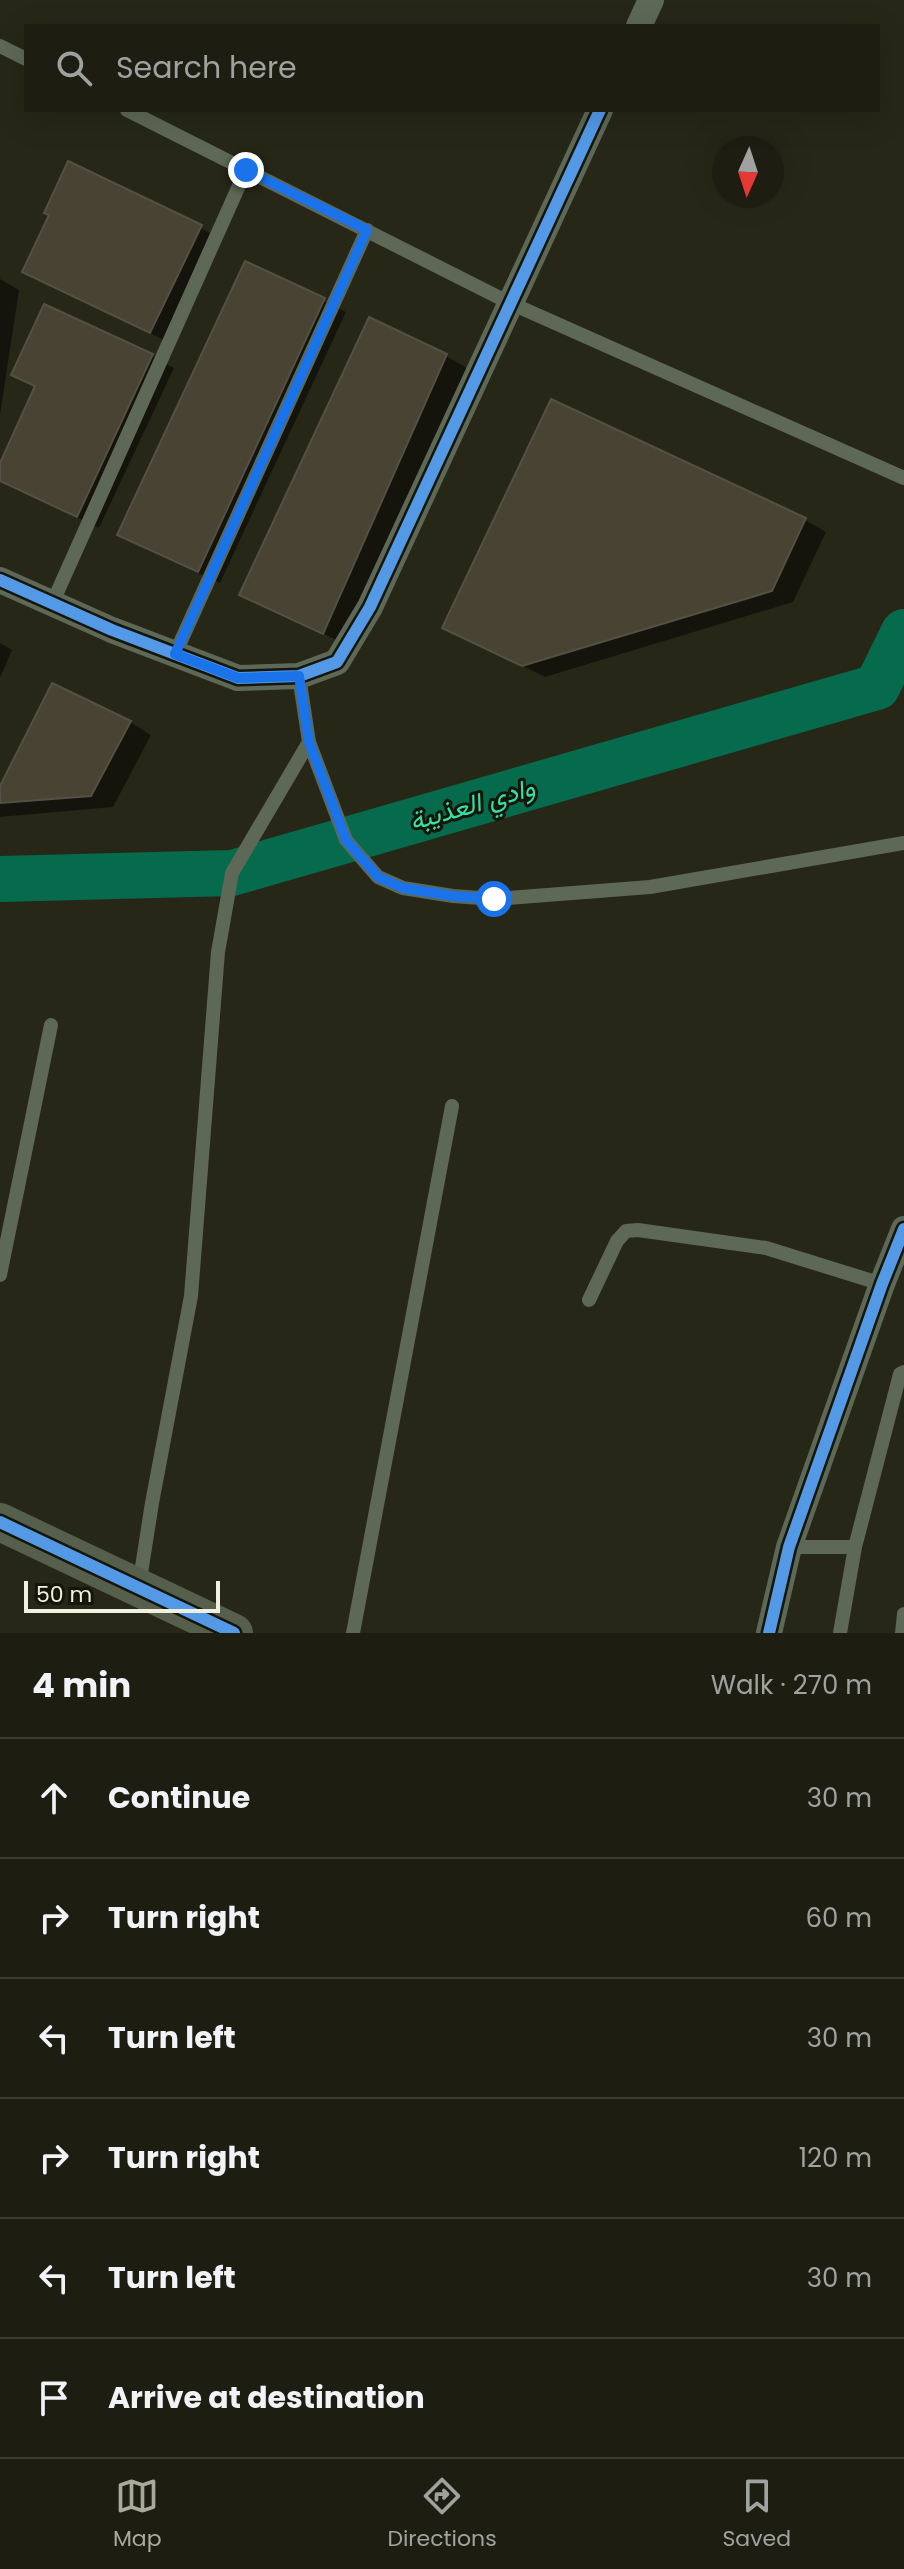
<!DOCTYPE html>
<meta charset="utf-8">
<style>
body{margin:0;font-family:Poppins,Vazirmatn,sans-serif;background:#25261b;color:#f1f3f6}
.compass{position:absolute;left:712px;top:136px;width:72px;height:72px;border-radius:50%;background:#1d1d12;box-shadow:0 8px 32px #0002;rotate:183deg}
.scale{position:absolute;left:24px;bottom:20px;width:196px;box-sizing:border-box;padding-left:8px;border:4px solid #eff0df;border-top:0;font-size:22px;line-height:28px;white-space:nowrap;color:#eff0df;-webkit-text-stroke:6px #151509;paint-order:stroke}
.stop{position:absolute;width:24px;height:24px;margin:-18px;border:6px solid #1a73e8;border-radius:50%;background:#fff}
.stop.end{background:#1a73e8;border-color:#fff;box-shadow:0 2px 8px #0008}
.list{margin:0;padding:0;list-style:none}
h2{display:flex;justify-content:space-between;align-items:center;height:104px;margin:0;padding:0 32px;font-size:34px}
h2 small{font-size:26px;font-weight:400;color:#a0a29f}
.list li{display:grid;grid-template-columns:52px 1fr auto;gap:24px;align-items:center;box-sizing:border-box;height:120px;padding:0 32px;border-top:2px solid #3b3b32}
.list b{display:block;font-size:30px;white-space:nowrap}
.list em{font-size:26px;font-style:normal;color:#a0a29f}
.icon{flex:none;width:44px;height:44px;fill:none;stroke:currentColor;stroke-width:2;stroke-linecap:round;stroke-linejoin:round}
.map{position:relative;flex:none;width:904px;height:1633px;overflow:hidden}
.search{position:absolute;background:#1d1d12;box-shadow:0 8px 32px #0002;left:24px;right:24px;top:24px;height:88px;display:flex;align-items:center;gap:20px;box-sizing:border-box;padding:0 28px;border-radius:0px;color:#a0a29f;font-size:30px}
.sheet{height:824px;background:#1d1d12}
nav{display:flex;justify-content:space-around;align-items:center;box-sizing:border-box;height:112px;border-top:2px solid #3b3b32;background:#1d1d12;font-size:22px;color:#a0a29f}
nav a{display:grid;justify-items:center;gap:4px}
nav .on{color:#a9aa99}
.map>svg:first-child{display:block}
.shadow{fill:#0007}
.lines{fill:none;stroke-linecap:round;stroke-linejoin:round}
.river{stroke:#066b4d;stroke-width:46}
.building{fill:#484332;stroke:#545045;stroke-width:2}
.lane{stroke:#5d6856;stroke-width:14}
.street{stroke:#5d6856;stroke-width:26}
.secondary{stroke:#565f4b;stroke-width:38}
.cycleway-casing{stroke:#151509;stroke-width:17}
.cycleway{stroke:#5399e6;stroke-width:12}
.route{stroke:#1a73e8;stroke-width:10}
.labels{text-anchor:middle;dominant-baseline:central;stroke-width:6;stroke-linejoin:round;paint-order:stroke}
.water-label{font-size:26px;font-style:italic;fill:#35e0a7;stroke:#151509}
</style>
<div class="map">
<svg width="904" height="1633" viewBox="0 0 904 1633">
<rect width="100%" height="100%" fill="#272718"/>
<path class="shadow" d="M 69,164 L 223,239 L 172,344 L 24,272 L 52,215 Z
M 246,264 L 346,312 L 220,583 L 141,547 L 120,534 Z
M 0,279 L 19,290 L 0,415 Z
M 45,307 L 152,356 L 174,368 L 99,528 L 0,480 L 0,468 L 37,388 L 14,374 Z
M 446,356 L 467,368 L 345,644 L 241,594 Z
M 805,520 L 826,532 L 793,602 L 545,677 L 445,628 Z
M 0,643 L 12,650 L 0,678 Z
M 130,722 L 151,735 L 113,807 L 0,817 L 0,788 Z"/>
<g class="lines">
<path class="river" d="M 0,879 L 232,873 L 877,687 L 904,632"/>
</g>
<path class="building" d="M 68,161 L 202,225 L 150,333 L 22,272 L 49,215 L 44,213 Z
M 245,261 L 325,298 L 198,572 L 117,535 Z
M 44,304 L 153,354 L 77,517 L 0,481 L 0,463 L 35,386 L 11,375 Z
M 369,317 L 447,354 L 323,634 L 239,595 Z
M 551,399 L 806,518 L 772,591 L 522,666 L 442,628 Z
M 52,683 L 131,721 L 91,796 L 0,803 L 0,786 Z"/>
<g class="lines">
<path class="lane" d="M 0,46 L 26,59
M 127,110 L 510,303 L 904,478
M 52,604 L 246,170
M 175,654 L 367,230
M 299,676 L 309,742 L 346,840 L 378,877 L 403,888 L 453,896 L 494,899 L 650,887 L 904,843
M 0,1275 L 51,1025
M 589,1300 L 617,1241 L 626,1231 L 638,1230 L 766,1248 L 882,1284
M 789,1547 L 855,1547
M 139,1586 L 152,1503 L 191,1296 L 218,952 L 232,873 L 309,742
M 353,1633 L 452,1106
M 840,1633 L 855,1547 L 900,1374 L 904,1372
M 902,1633 L 904,1614"/>
<path class="street" d="M 639,26 L 651,0
M 0,580 L 112,630 L 238,678 L 299,676 L 337,662 L 370,607 L 600,110
M 769,1633 L 789,1547 L 882,1284 L 904,1229"/>
<path class="secondary" d="M 0,1522 L 234,1633"/>
<g class="cycleway-casing">
<path id="cycleway" d="M 0,580 L 112,630 L 238,678 L 299,676 L 337,662 L 370,607 L 600,110
M 0,1522 L 234,1633
M 769,1633 L 789,1547 L 882,1284 L 904,1229"/>
</g>
<use href="#cycleway" class="cycleway"/>
</g>
<g class="lines">
<path class="route" d="M 246,170 L 367,230 L 175,654 L 238,678 L 299,676 L 309,742 L 346,840 L 378,877 L 403,888 L 453,896 L 494,899"/>
</g>
<g class="labels">
<g class="water-label">
<text transform="translate(472 804) rotate(-16)">وادي العذيبة</text>
</g>
</g>
</svg>
<svg class="compass" viewBox="-18 -18 36 36"><path d="M0-13l5 13h-10z" fill="#e53935"/><path d="M0 13l5-13h-10z" fill="#a0a29f"/></svg>
<div class="scale">50 m</div>
<div class="stop" style="left:494px;top:899px"></div>
<div class="stop end" style="left:246px;top:170px"></div>
<div class="search"><svg class="icon" aria-label="search" viewBox="0 0 24 24"><circle cx="10" cy="10" r="6"/><path d="M15 15l6 6"/></svg>Search here</div>
</div>
<section class="sheet">
<h2>4 min<small>Walk · 270 m</small></h2>
<ul class="list">
<li><svg class="icon" aria-label="ahead" viewBox="0 0 24 24"><path d="M12 20V5M6 11l6-6 6 6"/></svg><div><b>Continue</b></div><em>30 m</em></li>
<li><svg class="icon" aria-label="right" viewBox="0 0 24 24"><path d="M7 20v-9h11M14 6l5 5-5 5"/></svg><div><b>Turn right</b></div><em>60 m</em></li>
<li><svg class="icon" aria-label="left" viewBox="0 0 24 24"><path d="M17 20v-9H6M10 6l-5 5 5 5"/></svg><div><b>Turn left</b></div><em>30 m</em></li>
<li><svg class="icon" aria-label="right" viewBox="0 0 24 24"><path d="M7 20v-9h11M14 6l5 5-5 5"/></svg><div><b>Turn right</b></div><em>120 m</em></li>
<li><svg class="icon" aria-label="left" viewBox="0 0 24 24"><path d="M17 20v-9H6M10 6l-5 5 5 5"/></svg><div><b>Turn left</b></div><em>30 m</em></li>
<li><svg class="icon" aria-label="arrive" viewBox="0 0 24 24"><path d="M6 21V4h12l-3 4 3 4H6"/></svg><div><b>Arrive at destination</b></div></li>
</ul>
</section>
<nav>
<a class="on"><svg class="icon" aria-label="map" viewBox="0 0 24 24"><path d="M3 6l6-2 6 2 6-2v14l-6 2-6-2-6 2zM9 4v14M15 6v14"/></svg>Map</a>
<a><svg class="icon" aria-label="directions" viewBox="0 0 24 24"><path d="M12 3l9 9-9 9-9-9zM9 14v-3h6M13 9l2 2-2 2"/></svg>Directions</a>
<a><svg class="icon" aria-label="saved" viewBox="0 0 24 24"><path d="M7 4h10v16l-5-4-5 4z"/></svg>Saved</a>
</nav>
